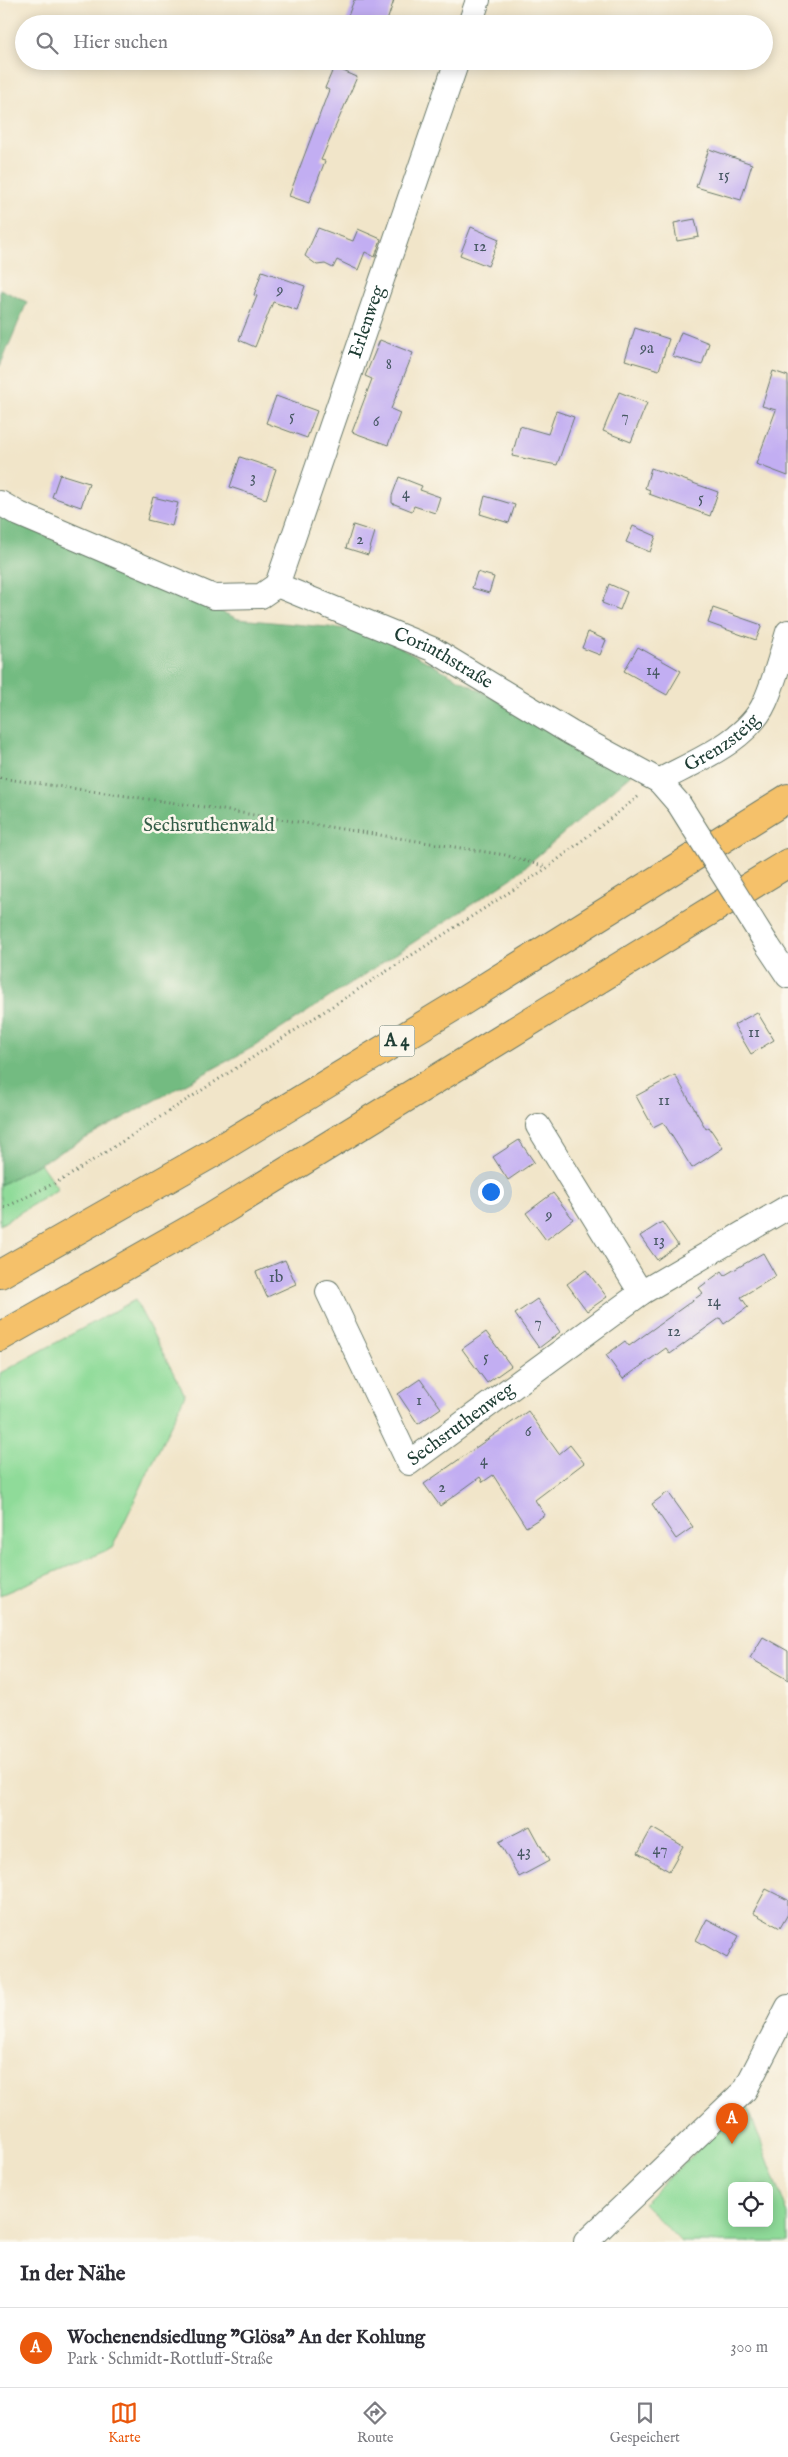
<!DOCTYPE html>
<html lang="de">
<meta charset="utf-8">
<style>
body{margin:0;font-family:"IM FELL English",serif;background:#f2f2f3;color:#2b2b33}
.controls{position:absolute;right:15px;bottom:15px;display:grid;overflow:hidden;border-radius:8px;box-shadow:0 2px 12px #0003}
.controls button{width:45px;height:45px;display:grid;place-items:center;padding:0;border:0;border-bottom:1px solid #e1e1e2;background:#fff;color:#2b2b33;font:25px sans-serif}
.you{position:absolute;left:490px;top:1191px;width:18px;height:18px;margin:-12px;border:4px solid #fff;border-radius:50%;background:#1a73e8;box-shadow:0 0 0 8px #1a73e833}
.badge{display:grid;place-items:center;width:32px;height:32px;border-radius:50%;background:#ea580c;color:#fff;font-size:16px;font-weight:700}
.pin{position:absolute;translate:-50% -41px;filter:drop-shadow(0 1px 2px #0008)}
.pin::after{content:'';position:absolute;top:26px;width:18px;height:15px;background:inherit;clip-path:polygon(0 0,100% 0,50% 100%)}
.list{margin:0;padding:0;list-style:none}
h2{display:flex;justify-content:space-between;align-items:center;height:65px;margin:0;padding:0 20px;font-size:21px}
h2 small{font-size:16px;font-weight:400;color:#7c7c81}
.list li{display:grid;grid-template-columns:32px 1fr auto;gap:15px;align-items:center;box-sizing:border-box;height:80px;padding:0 20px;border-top:1px solid #e1e1e2}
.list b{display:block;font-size:19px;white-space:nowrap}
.list p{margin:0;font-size:16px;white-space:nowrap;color:#7c7c81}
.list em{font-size:16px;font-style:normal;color:#7c7c81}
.icon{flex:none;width:28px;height:28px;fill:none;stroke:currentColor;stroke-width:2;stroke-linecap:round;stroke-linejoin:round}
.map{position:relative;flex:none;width:788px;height:2242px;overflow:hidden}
.search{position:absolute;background:#fff;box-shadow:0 2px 12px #0003;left:15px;right:15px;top:15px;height:55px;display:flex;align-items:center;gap:12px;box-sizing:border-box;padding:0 18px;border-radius:28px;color:#7c7c81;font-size:19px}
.sheet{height:145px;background:#fff}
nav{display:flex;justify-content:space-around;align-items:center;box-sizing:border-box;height:70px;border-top:1px solid #e1e1e2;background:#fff;font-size:14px;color:#7c7c81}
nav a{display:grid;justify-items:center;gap:2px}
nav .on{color:#ea580c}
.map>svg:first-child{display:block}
.green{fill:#8fdb99;stroke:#578c66;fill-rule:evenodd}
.forest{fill:#73bb81;stroke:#497c5a}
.building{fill:#c2aef2}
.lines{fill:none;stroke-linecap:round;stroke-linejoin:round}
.minor-casing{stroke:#687868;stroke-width:26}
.highway-casing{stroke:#687868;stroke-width:30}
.path{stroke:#687868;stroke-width:3;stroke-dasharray:1 4;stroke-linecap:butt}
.minor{stroke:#fff;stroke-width:24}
.highway{stroke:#f5c16b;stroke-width:28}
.minor-bridge-casing{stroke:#687868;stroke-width:26;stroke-linecap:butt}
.minor-bridge{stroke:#fff;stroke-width:24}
.labels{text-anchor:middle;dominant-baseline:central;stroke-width:5;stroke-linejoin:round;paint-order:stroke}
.number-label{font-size:16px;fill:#485964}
.shield{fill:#fbf7ec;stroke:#61756b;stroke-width:1}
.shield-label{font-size:18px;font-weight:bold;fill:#1f3d34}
.street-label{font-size:19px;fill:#1f3d34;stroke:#fbf7ec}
.park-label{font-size:19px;fill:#355d48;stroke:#fbf7ec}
</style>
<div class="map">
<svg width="788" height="2242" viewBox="0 0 788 2242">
<rect width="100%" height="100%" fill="#fbf7ec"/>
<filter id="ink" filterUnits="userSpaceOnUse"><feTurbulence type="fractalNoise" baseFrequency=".02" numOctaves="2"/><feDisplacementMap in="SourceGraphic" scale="10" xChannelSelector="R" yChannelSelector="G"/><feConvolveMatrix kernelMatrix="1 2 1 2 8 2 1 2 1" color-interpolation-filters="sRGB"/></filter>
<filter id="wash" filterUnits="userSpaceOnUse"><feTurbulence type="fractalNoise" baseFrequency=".0096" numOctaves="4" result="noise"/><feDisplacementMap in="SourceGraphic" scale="20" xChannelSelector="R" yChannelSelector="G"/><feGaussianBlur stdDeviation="1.12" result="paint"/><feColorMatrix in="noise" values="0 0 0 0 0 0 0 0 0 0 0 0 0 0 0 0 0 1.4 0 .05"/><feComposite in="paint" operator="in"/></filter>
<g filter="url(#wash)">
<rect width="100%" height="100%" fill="#f1e5c9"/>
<path class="green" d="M 40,1163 L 58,1189 L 0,1225 L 0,1185 Z
M 135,1300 L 185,1395 L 112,1548 L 0,1595 L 0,1373 Z
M 746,2102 L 788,2214 L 788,2242 L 681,2242 L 643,2203 ZM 732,2186 L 769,2186 L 769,2223 L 732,2223 Z"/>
<path class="forest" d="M 0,289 L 27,302 L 0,366 Z
M 0,515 L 238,619 L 371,631 L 632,774 L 512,878 L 255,1046 L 0,1185 Z"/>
<g id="blocks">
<path class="building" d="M 354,0 L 394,0 L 386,24 L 345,24 Z
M 334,67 L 357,77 L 321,160 L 325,161 L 309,203 L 289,196 L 329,90 L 325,88 Z
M 709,149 L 752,164 L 741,200 L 696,187 Z
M 695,219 L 699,237 L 677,241 L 674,223 Z
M 471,227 L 499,239 L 488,266 L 460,255 Z
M 318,228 L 353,241 L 358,229 L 381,239 L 375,257 L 365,252 L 358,270 L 337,260 L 333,268 L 325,264 L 317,265 L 305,256 Z
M 262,271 L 305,286 L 297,310 L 273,302 L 255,347 L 239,340 L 257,296 L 254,295 Z
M 635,328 L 669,339 L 659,370 L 625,360 Z
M 681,332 L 709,343 L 702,365 L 672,356 Z
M 380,340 L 413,353 L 391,409 L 400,413 L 388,445 L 352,432 L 372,379 L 365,376 Z
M 773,371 L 788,376 L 788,476 L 756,464 L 776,410 L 762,406 Z
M 619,392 L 647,403 L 631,442 L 603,431 Z
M 276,396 L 317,411 L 307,438 L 266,423 Z
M 556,411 L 574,417 L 557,465 L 512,456 L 520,426 L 548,434 Z
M 240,457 L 276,469 L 266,499 L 230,487 Z
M 651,468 L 718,492 L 710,516 L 649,494 L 650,490 L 645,488 Z
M 60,474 L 89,483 L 81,507 L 52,497 Z
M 399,477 L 422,486 L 420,490 L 440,497 L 435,513 L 414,506 L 412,511 L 392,503 L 392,496 Z
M 485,496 L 515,505 L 509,523 L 480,514 Z
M 153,497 L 178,503 L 172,526 L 147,520 Z
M 353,525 L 375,532 L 368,555 L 346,548 Z
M 633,526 L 656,536 L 650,552 L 626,542 Z
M 477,572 L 494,577 L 489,593 L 472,588 Z
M 609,584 L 627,592 L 620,610 L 602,603 Z
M 713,608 L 762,625 L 756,640 L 708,623 Z
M 588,632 L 606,640 L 600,655 L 582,648 Z
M 638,647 L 681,671 L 667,695 L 624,671 Z
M 757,1012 L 774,1040 L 751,1054 L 734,1025 Z
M 675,1075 L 706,1129 L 709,1127 L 723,1148 L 692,1168 L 663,1122 L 653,1127 L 636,1096 Z
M 519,1140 L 534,1162 L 508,1180 L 493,1157 Z
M 553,1193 L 573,1219 L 546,1240 L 526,1213 Z
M 662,1222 L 678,1245 L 657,1260 L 640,1236 Z
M 763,1253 L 776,1276 L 741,1297 L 748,1307 L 724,1324 L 720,1318 L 670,1354 L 666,1348 L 623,1379 L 606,1355 L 625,1341 L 629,1346 L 703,1293 L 699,1288 L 722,1271 L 725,1275 Z
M 285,1260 L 296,1284 L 267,1297 L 256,1272 Z
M 586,1270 L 607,1297 L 587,1311 L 567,1284 Z
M 537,1299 L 560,1332 L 539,1348 L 515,1314 Z
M 486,1332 L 511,1366 L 487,1383 L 462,1349 Z
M 420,1379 L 441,1408 L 418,1424 L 398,1394 Z
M 528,1411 L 559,1454 L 570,1445 L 584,1463 L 535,1500 L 545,1515 L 526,1527 L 493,1475 L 483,1482 L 480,1477 L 440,1506 L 424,1484 Z
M 668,1492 L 693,1527 L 676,1539 L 652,1504 Z
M 763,1637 L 788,1651 L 788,1680 L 750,1658 Z
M 530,1826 L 549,1861 L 519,1877 L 499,1842 Z
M 652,1828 L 683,1846 L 669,1871 L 638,1853 Z
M 766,1889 L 788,1900 L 788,1914 L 780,1928 L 753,1913 Z
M 707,1919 L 739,1936 L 727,1958 L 696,1940 Z"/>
</g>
</g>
<g filter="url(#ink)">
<use href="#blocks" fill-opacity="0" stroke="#687868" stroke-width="1"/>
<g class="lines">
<g class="minor-casing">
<g id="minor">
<path d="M 470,24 L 478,0"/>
<path id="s1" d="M 0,503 L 19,514 L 214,597 L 261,596 L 277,585 L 432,649 L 571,733 L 659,781 L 679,804"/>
<path id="s2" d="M 277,585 L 457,61"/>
<path id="s3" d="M 659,781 C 694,762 748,741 765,702 C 775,680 781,655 788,632"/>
<path d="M 768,946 L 788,976"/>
<path d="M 538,1126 L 641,1293"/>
<path id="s4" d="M 328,1292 L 409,1463 L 641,1293 L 788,1207"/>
<path d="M 586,2242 L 745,2090 L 788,2007"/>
</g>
</g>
<g class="highway-casing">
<path id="highway" d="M 0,1274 L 211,1154 L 460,1003 L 788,798
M 0,1337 L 212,1217 L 788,863"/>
</g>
<path class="path" d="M 0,778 L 204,807 L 505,855 L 546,867
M 0,1210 L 67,1177 L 547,868 L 639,796"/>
<use href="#minor" class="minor"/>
<use href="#highway" class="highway"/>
<g class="minor-bridge-casing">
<path id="minor-bridge" d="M 679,804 L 768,946"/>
</g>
<use href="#minor-bridge" class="minor-bridge"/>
</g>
</g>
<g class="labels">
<g class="number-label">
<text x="724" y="176">15</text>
<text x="480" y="247">12</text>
<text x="280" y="291">9</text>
<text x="647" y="349">9a</text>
<text x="389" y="365">8</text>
<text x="292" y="417">5</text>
<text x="625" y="417">7</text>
<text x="376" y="422">6</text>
<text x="253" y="478">3</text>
<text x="406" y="494">4</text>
<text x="701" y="499">5</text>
<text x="360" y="540">2</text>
<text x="653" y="671">14</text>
<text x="754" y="1033">11</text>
<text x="664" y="1101">11</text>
<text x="549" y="1216">9</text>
<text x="659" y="1241">13</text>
<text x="276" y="1278">1b</text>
<text x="714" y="1302">14</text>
<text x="538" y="1323">7</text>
<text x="674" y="1332">12</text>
<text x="486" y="1358">5</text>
<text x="419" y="1401">1</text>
<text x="528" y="1432">6</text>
<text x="484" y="1461">4</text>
<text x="442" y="1488">2</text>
<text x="660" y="1850">47</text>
<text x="524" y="1852">43</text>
</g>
<rect class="shield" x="379.5" y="1025.5" width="35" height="31" rx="4"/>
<g class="shield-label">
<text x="397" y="1041">A 4</text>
</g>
<g class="street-label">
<text stroke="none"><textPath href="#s2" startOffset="278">Erlenweg</textPath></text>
<text stroke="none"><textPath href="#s1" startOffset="482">Corinthstraße</textPath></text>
<text stroke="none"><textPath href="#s3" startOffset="74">Grenzsteig</textPath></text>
<text stroke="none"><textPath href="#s4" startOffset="254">Sechsruthenweg</textPath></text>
</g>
<g class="park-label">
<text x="209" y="826">Sechsruthenwald</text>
</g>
</g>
</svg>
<div class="controls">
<button><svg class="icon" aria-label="locate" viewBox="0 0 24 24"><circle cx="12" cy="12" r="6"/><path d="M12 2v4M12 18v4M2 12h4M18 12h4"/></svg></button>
</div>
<div class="you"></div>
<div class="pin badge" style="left:732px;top:2144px">A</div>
<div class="search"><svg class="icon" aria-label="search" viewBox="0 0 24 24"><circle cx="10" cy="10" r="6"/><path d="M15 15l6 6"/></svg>Hier suchen</div>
</div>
<section class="sheet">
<h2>In der Nähe<small></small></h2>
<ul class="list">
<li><span class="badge">A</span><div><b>Wochenendsiedlung &quot;Glösa&quot; An der Kohlung</b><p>Park · Schmidt-Rottluff-Straße</p></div><em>300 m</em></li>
</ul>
</section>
<nav>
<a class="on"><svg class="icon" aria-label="map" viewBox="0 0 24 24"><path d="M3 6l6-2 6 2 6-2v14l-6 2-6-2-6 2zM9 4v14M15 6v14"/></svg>Karte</a>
<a><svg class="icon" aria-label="directions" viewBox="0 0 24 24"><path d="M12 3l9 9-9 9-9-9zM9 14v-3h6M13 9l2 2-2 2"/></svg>Route</a>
<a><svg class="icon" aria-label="saved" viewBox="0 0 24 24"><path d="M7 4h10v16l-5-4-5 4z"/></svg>Gespeichert</a>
</nav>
